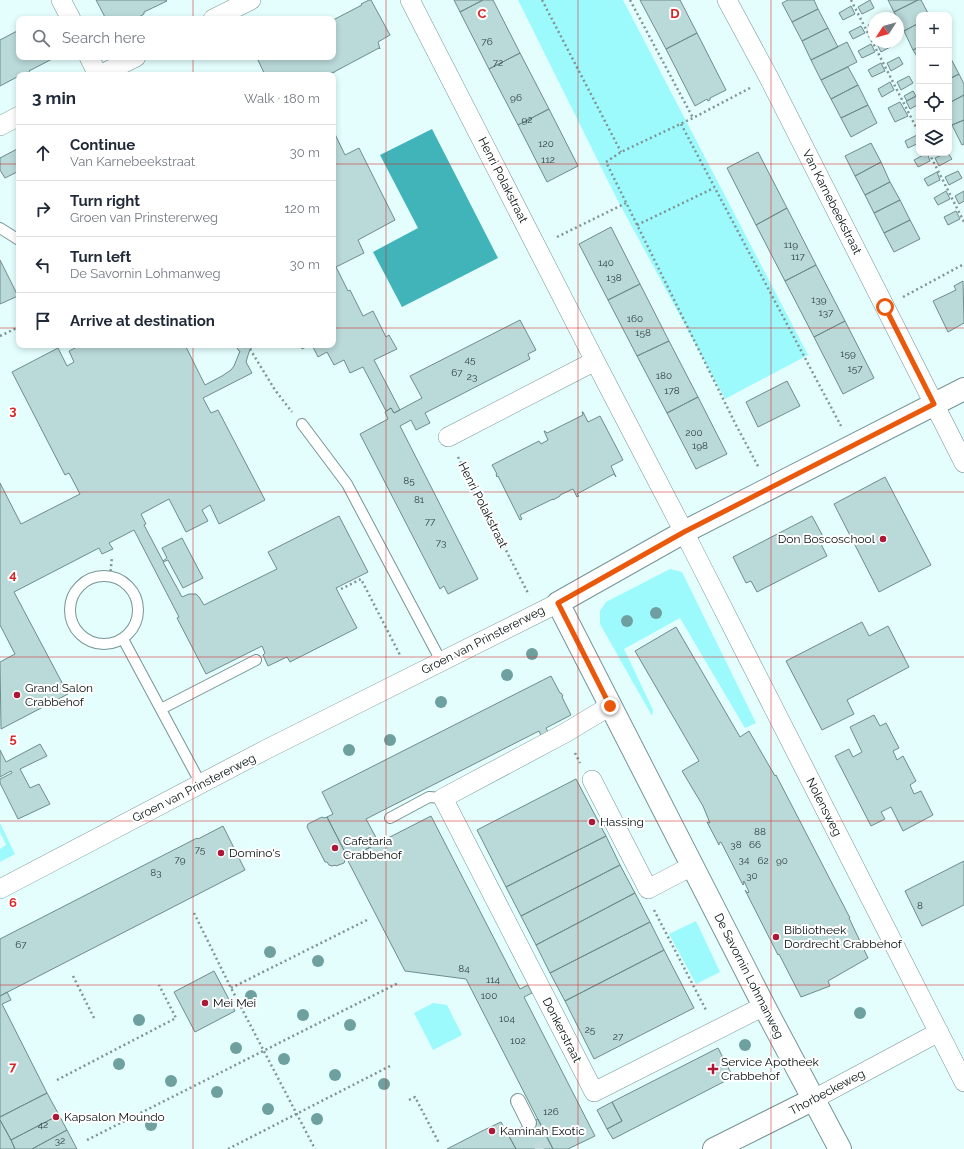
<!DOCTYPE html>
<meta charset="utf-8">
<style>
body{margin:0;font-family:Raleway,sans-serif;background:#f6f6f7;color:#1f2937}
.controls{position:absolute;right:12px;top:12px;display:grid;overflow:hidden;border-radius:8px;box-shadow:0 2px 6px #0003}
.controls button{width:36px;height:36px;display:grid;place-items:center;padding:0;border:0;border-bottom:1px solid #e0e1e3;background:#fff;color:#1f2937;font:20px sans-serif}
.compass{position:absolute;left:868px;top:12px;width:36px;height:36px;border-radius:50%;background:#fff;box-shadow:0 2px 6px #0003;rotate:234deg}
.stop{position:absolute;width:12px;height:12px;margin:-9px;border:3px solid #ea580c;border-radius:50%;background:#fff}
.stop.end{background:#ea580c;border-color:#fff;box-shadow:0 1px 4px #0008}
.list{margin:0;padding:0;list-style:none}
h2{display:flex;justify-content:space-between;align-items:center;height:52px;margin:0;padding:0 16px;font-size:17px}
h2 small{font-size:13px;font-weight:400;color:#747a83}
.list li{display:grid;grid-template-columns:26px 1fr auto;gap:12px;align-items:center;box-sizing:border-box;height:56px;padding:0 16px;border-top:1px solid #e0e1e3}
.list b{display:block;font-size:15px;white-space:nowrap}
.list p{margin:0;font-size:13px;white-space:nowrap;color:#747a83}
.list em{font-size:13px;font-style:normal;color:#747a83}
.icon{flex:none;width:22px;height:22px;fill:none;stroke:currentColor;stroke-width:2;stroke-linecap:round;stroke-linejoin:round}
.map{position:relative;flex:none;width:964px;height:1149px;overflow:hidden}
.search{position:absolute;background:#fff;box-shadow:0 2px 6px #0003;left:16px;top:16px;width:320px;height:44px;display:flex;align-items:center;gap:10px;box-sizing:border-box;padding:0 14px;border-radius:8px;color:#747a83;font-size:15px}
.panel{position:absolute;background:#fff;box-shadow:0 2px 6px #0003;left:16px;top:72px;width:320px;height:276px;border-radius:8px}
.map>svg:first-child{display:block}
.green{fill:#9cfafc}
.water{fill:#40b4b8}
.building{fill:#bad9d9;stroke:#6f8c8c}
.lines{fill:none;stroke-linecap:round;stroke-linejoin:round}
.pedestrian-tunnel{stroke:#c3dada;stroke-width:14;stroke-dasharray:14 7;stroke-linecap:butt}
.service-casing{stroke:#779495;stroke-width:12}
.pedestrian-casing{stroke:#779495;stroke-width:16}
.minor-casing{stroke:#779495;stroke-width:20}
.tertiary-casing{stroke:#779495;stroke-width:24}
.path{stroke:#819494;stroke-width:2.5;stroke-dasharray:2 3;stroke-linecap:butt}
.service{stroke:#fff;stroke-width:10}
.pedestrian{stroke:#fff;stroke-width:14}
.minor{stroke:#fff;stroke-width:19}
.tertiary{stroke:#fff;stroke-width:22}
.tree{fill:#6fa0a0}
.route{stroke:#ea580c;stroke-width:5}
.grid{fill:none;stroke:#d62828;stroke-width:1;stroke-opacity:0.55}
.poi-dot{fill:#ad1836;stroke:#fff;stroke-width:1.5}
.labels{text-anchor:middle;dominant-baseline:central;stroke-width:4;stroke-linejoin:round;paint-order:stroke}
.number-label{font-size:10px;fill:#324242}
.street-label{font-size:12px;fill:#050f0f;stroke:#fff}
.poi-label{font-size:12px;fill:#050f0f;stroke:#fff;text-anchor:start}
.grid-label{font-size:13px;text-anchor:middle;font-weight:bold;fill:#d62828;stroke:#fff;stroke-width:4;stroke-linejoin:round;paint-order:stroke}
</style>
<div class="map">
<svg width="964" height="1149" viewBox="0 0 964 1149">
<rect width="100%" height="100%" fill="#e4fefe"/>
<path class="green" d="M 518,0 L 623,0 L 808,355 L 725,399 L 617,199 Z
M 670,569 L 682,572 L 756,723 L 745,728 L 680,618 L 624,649 L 653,710 L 652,716 L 600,624 L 600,611 L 606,602 Z
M 0,823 L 15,854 L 0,862 L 0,849 L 6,845 L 0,832 Z
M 696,921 L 720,972 L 696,984 L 669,934 Z
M 433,1003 L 447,1005 L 462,1035 L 433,1050 L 414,1013 Z"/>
<path class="water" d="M 432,129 L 498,258 L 402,307 L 373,252 L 418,228 L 380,155 Z"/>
<path class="building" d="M 96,0 L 166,0 L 167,1 L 144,12 L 144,14 L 136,19 L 135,17 L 131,19 L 106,19 Z
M 369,0 L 371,0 L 390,35 L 378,42 L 380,49 L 379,48 L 334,72 L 334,73 L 333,72 L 327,75 L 265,75 L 257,58 L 257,59 L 261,57 L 333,57 L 333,20 L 362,5 L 361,4 Z
M 454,0 L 483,0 L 460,12 Z
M 483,0 L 493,0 L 520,53 L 489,69 L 460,12 Z
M 640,0 L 680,0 L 697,33 L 666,49 Z
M 788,0 L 814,0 L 818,9 L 792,22 L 782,3 Z
M 870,0 L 874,8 L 862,14 L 858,7 Z
M 888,0 L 918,0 L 894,12 Z
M 918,0 L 921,0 L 929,15 L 919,15 L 919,23 L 904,31 L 894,12 Z
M 851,6 L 855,14 L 843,20 L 839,13 Z
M 818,9 L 828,28 L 802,41 L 792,22 Z
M 874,22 L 874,32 L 872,33 L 868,25 Z
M 919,23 L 919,47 L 913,50 L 904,31 Z
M 861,26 L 865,33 L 853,39 L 849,32 Z
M 828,28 L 838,47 L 811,60 L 802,41 Z
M 19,30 L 19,57 L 53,57 L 54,58 L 29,71 L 30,73 L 26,75 L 19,75 L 19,76 L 0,86 L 0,40 Z
M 697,33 L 726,90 L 710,98 L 710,100 L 708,101 L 707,99 L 695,106 L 666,49 Z
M 847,42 L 857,62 L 821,80 L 811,60 Z
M 881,42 L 892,42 L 894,45 L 881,52 L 877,44 Z
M 871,44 L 875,52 L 862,58 L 858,51 Z
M 919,47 L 919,60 L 913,50 Z
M 520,53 L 549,109 L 518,125 L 489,69 Z
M 949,55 L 959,74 L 949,79 Z
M 899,57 L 903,64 L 891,71 L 887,63 Z
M 881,63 L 885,71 L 872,77 L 868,70 Z
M 848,67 L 858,85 L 831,99 L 821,80 Z
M 959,74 L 964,84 L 964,95 L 949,103 L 949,79 Z
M 909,76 L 913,83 L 901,90 L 897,82 Z
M 890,82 L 894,90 L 882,97 L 878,89 Z
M 858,85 L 868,105 L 841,118 L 831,99 Z
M 913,91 L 916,96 L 907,101 L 904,96 Z
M 919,95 L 919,104 L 910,109 L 906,101 Z
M 964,95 L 964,120 L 952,125 L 949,119 L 949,103 Z
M 900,102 L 908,116 L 895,122 L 888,108 Z
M 868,105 L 877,123 L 851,137 L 841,118 Z
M 549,109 L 578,166 L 547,182 L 518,125 Z
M 964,120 L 964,144 L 962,145 L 952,125 Z
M 333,130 L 345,155 L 359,148 L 395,220 L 358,240 L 364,253 L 336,267 L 348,291 L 350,290 L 363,316 L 373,311 L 386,337 L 389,335 L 397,349 L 374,360 L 400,410 L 394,413 L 391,408 L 386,411 L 363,367 L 350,373 L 344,360 L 334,365 L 327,352 L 318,357 L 312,345 L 333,345 Z
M 917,135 L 919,138 L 919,143 L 908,148 L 905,141 Z
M 871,143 L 881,162 L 855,176 L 845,156 Z
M 19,148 L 19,171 L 5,178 L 0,170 L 0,158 Z
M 758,152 L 787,208 L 756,225 L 727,168 Z
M 927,153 L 930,161 L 918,167 L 914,160 Z
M 946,153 L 948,153 L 952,159 L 939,166 L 935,158 Z
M 881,162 L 890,182 L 865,195 L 855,176 Z
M 958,171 L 962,178 L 949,185 L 945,177 Z
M 937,172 L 940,180 L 928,186 L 924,179 Z
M 890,182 L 900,200 L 874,213 L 865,195 Z
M 946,191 L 950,199 L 938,205 L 934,198 Z
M 964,191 L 964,201 L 959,204 L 955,196 Z
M 900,200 L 910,220 L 884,233 L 874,213 Z
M 787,208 L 816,265 L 785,281 L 756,225 Z
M 956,211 L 960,219 L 948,225 L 944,217 Z
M 910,220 L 920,239 L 894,252 L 884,233 Z
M 611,227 L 640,284 L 608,300 L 579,244 Z
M 0,260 L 18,296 L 0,304 Z
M 816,265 L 845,321 L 814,337 L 785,281 Z
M 963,281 L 964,323 L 948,332 L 933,301 L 956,290 L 954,286 Z
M 640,284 L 669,341 L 637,356 L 608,300 Z
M 520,320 L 536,350 L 528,354 L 530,359 L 425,413 L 430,423 L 416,430 L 411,420 L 400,426 L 478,579 L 448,594 L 444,586 L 440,589 L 360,434 L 388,419 L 385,412 L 391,408 L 394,413 L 422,398 L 410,376 Z
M 845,321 L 874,378 L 843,394 L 814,337 Z
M 669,341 L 698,397 L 667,413 L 637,356 Z
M 81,345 L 185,345 L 205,385 L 222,376 L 231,370 L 234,366 L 240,351 L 239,351 L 235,345 L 253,345 L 249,352 L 246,362 L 252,373 L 203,398 L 211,413 L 218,410 L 265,500 L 219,524 L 210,505 L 202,510 L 208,521 L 186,532 L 169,499 L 141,514 L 146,524 L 144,525 L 163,561 L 167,558 L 162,548 L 182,538 L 203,578 L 183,588 L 168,560 L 163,562 L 182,597 L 189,594 L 196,594 L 199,597 L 204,605 L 277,569 L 268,552 L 339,516 L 368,572 L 336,588 L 357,628 L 290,662 L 287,657 L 268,666 L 263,655 L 265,653 L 262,646 L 206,674 L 177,618 L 179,617 L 134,530 L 109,543 L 113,549 L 102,554 L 99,548 L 14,592 L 68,694 L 1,729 L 0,662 L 15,654 L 0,625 L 0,483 L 21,524 L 80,494 L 69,473 L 65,475 L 12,372 L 58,348 L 67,366 L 74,362 L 69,351 Z
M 300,345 L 310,345 L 302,349 Z
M 787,381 L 800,406 L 758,427 L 746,402 Z
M 698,397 L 727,454 L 696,469 L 667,413 Z
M 582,412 L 583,412 L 588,422 L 600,416 L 623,460 L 611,466 L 616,477 L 614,474 L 577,494 L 579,496 L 577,497 L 573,489 L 560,495 L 560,496 L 553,500 L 553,499 L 520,515 L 522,519 L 520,520 L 498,476 L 497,477 L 496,474 L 497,474 L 492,465 L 539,441 L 541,444 L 548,440 L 544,431 L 545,431 L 547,433 L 583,415 Z
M 885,477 L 931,565 L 879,592 L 834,504 Z
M 812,516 L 826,542 L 821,544 L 827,556 L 757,592 L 751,581 L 746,583 L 733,557 Z
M 862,622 L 869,636 L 888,626 L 909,667 L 847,700 L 854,714 L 822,730 L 786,661 Z
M 676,627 L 740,737 L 749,731 L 775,776 L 776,775 L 850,918 L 849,918 L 868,958 L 828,981 L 830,986 L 801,997 L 779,954 L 778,955 L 745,890 L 748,893 L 749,892 L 744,881 L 743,882 L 744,884 L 743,885 L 721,842 L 719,843 L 719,845 L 707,822 L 710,823 L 703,806 L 682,771 L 699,761 L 635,651 Z
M 551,676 L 560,693 L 561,693 L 563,696 L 562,697 L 571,715 L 546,728 L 550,736 L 543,740 L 539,731 L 366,819 L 379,843 L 348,858 L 327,817 L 333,814 L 322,792 Z
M 874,715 L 880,726 L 886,723 L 899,748 L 893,751 L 897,760 L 903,756 L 916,781 L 910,785 L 914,794 L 921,791 L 933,815 L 903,831 L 891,807 L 881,812 L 885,819 L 871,826 L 835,756 L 849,749 L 853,757 L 862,752 L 850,727 Z
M 40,744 L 47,756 L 20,769 L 30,788 L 39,784 L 50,804 L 18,819 L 0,783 L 0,779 L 12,773 L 11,771 L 0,777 L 0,750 L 6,762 Z
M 576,779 L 606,836 L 506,887 L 477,830 Z
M 431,816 L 520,989 L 528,985 L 532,993 L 524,997 L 595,1136 L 568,1149 L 553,1149 L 466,979 L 405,971 L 347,859 Z
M 322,817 L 324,818 L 327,817 L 348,858 L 345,860 L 344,863 L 336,866 L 335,865 L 332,866 L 329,865 L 327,862 L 325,862 L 307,827 L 308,824 Z
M 223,826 L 245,870 L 0,996 L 0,939 L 197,838 L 198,839 Z
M 606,836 L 620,865 L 521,916 L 506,887 Z
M 964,861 L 964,905 L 922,926 L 905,891 Z
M 620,865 L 635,893 L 536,945 L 521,916 Z
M 635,893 L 650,922 L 550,973 L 536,945 Z
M 650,922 L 664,950 L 565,1001 L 550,973 Z
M 664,950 L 694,1008 L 594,1059 L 565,1001 Z
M 214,971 L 235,1011 L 195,1032 L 174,992 Z
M 7,992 L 11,1000 L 2,1004 L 47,1093 L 0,1117 L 0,996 Z
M 718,1048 L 733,1077 L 613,1139 L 607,1129 L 622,1121 L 612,1102 Z
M 47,1093 L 59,1115 L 11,1140 L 0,1120 L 0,1117 Z
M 612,1102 L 622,1121 L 607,1129 L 597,1110 Z
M 59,1115 L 67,1130 L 32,1149 L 15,1149 L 11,1140 Z
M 538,1119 L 553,1149 L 516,1149 L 508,1134 Z
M 0,1120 L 11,1140 L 15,1149 L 0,1149 Z
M 501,1122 L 516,1149 L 447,1149 L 482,1131 Z
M 67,1130 L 77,1149 L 32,1149 Z"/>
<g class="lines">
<path class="pedestrian-tunnel" d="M 529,1123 L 543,1149"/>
<g class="service-casing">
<path id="service" d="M 0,228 L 19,240
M 302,424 L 347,484 L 441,661
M70 610a34 34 0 1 1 68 0a34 34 0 1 1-68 0Z
M 123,639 L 201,784
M 161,709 L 256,660
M 390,818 L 429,797 L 443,798"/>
</g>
<g class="pedestrian-casing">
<path id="pedestrian" d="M 518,1101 L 529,1123"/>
</g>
<g class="minor-casing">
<path id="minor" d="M 61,0 L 71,19
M 410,0 L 595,361 L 684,532 L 964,1082
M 727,0 L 769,78 L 964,463
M 213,19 L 251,0
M 89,57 L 98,75
M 100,75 L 136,57
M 0,126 L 19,116
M 448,437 L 595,361
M 610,706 L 565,733 L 443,798 L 594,1092 L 764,1006
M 592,780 L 648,889 L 692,866
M 0,889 L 267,749 L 558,603
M 814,1099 L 939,1032"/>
</g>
<g class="tertiary-casing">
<path id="tertiary" d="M 714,1149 L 814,1099
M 840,1149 L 764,1006 L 558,603 L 684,532 L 964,389"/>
</g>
<path class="path" d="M 542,0 L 621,152
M 630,0 L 693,118
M 851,0 L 919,133
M 750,88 L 693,118 L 621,152 L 606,162 L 736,425 L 759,468
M 681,124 L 841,426
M 929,153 L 964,222
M 637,225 L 714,188
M 557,237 L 626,203
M 903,297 L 964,264
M 0,336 L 19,327
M 250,349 L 275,390 L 292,412
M 458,457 L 529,595
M 110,576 L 112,557
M 341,589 L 361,579 L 401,657
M 575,753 L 580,763
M 654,910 L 706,1010
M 194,913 L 231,988 L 315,1149
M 73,976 L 94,1018
M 231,988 L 367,920
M 57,1080 L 176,1018 L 159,985
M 409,1100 L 415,1097 L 439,1143
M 87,1140 L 398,983
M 228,1149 L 392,1065"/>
<use href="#service" class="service"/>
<use href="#pedestrian" class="pedestrian"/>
<use href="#minor" class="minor"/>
<use href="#tertiary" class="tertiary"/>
</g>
<g class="tree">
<circle cx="656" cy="613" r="6"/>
<circle cx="627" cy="621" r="6"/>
<circle cx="532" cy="654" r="6"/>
<circle cx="507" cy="675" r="6"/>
<circle cx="441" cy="702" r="6"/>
<circle cx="390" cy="740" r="6"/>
<circle cx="349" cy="750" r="6"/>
<circle cx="270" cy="952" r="6"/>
<circle cx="318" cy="961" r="6"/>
<circle cx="251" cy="996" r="6"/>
<circle cx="860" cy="1013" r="6"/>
<circle cx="303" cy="1015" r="6"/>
<circle cx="139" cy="1020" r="6"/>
<circle cx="350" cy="1025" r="6"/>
<circle cx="745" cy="1045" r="6"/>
<circle cx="236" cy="1048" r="6"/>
<circle cx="284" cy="1059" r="6"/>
<circle cx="119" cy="1064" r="6"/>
<circle cx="335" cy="1075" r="6"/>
<circle cx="171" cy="1081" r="6"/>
<circle cx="384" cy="1084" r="6"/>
<circle cx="217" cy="1092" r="6"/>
<circle cx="268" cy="1109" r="6"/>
<circle cx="317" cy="1119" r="6"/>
<circle cx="151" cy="1125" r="6"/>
</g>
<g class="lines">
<path class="route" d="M 610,706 L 558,603 L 684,532 L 934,404 L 885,307"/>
</g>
<path class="grid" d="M 193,0 L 193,19M 386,0 L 386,1149M 578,0 L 578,1149M 771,0 L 771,1149M 193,57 L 193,75M 0,164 L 19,164M 333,164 L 964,164M 0,328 L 19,328M 333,328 L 964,328M 193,345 L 193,1149M 0,492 L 964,492M 0,657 L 964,657M 0,821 L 964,821M 0,985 L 964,985"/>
<g class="poi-dot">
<circle cx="883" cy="539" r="4"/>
<circle cx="17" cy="695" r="4"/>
<circle cx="592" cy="822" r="4"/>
<circle cx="335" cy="848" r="4"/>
<circle cx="221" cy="853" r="4"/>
<circle cx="776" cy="937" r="4"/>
<circle cx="205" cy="1003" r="4"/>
<path d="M711 1063h4v4h4v4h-4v4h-4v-4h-4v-4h4z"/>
<circle cx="56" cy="1117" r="4"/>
<circle cx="492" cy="1131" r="4"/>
</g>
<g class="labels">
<g class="number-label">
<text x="487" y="41">76</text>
<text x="498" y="62">72</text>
<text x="516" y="97">96</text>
<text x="527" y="119">92</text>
<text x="546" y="143">120</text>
<text x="548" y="159">112</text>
<text x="791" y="244">119</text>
<text x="798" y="256">117</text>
<text x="606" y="262">140</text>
<text x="614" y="277">138</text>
<text x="819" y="299">139</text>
<text x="826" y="312">137</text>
<text x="635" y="318">160</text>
<text x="643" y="332">158</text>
<text x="848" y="353">159</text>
<text x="470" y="359">45</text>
<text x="855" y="368">157</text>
<text x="457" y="372">67</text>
<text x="664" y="375">180</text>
<text x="472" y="376">23</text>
<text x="672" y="390">178</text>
<text x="694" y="432">200</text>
<text x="700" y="445">198</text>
<text x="409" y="480">85</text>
<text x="419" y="499">81</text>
<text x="430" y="521">77</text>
<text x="441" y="542">73</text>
<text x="760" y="831">88</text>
<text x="736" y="844">38</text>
<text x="755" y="844">66</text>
<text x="200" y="849">75</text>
<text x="180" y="859">79</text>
<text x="744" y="859">34</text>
<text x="763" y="860">62</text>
<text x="782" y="860">90</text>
<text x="156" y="872">83</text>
<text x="752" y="875">30</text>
<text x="920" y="905">8</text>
<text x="21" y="944">67</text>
<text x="464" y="968">84</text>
<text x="493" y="979">114</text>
<text x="489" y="995">100</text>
<text x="507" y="1018">104</text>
<text x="590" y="1029">25</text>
<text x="618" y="1036">27</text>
<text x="518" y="1040">102</text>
<text x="551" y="1111">126</text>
<text x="43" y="1124">42</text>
<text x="60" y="1140">32</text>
</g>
<g class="street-label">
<text transform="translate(503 180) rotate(63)">Henri Polakstraat</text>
<text transform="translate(832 202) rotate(63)">Van Karnebeekstraat</text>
<text transform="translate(483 505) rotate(63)">Henri Polakstraat</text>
<text transform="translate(483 640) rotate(-27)">Groen van Prinstererweg</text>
<text transform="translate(194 788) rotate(-27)">Groen van Prinstererweg</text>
<text transform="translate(824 807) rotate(63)">Nolensweg</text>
<text transform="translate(749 976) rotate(63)">De Savornin Lohmanweg</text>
<text transform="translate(562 1030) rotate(63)">Donkerstraat</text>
<text transform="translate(827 1092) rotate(-28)">Thorbeckeweg</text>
</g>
<g class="poi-label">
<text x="875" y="539" text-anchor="end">Don Boscoschool</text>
<text x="25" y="688">Grand Salon<tspan x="25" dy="14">Crabbehof</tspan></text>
<text x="600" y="822">Hassing</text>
<text x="343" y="841">Cafetaria<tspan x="343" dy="14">Crabbehof</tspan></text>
<text x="229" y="853">Domino's</text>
<text x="784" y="930">Bibliotheek<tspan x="784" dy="14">Dordrecht Crabbehof</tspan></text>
<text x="213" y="1003">Mei Mei</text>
<text x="721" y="1062">Service Apotheek<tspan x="721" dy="14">Crabbehof</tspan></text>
<text x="64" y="1117">Kapsalon Moundo</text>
<text x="500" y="1131">Kaminah Exotic</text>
</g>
</g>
<g class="grid-label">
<text x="482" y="18">C</text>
<text x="675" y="18">D</text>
<text x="13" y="415">3</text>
<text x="13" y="579">4</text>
<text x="13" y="743">5</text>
<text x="13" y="907">6</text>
<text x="13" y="1071">7</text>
</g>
</svg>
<div class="controls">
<button>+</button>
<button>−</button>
<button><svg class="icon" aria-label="locate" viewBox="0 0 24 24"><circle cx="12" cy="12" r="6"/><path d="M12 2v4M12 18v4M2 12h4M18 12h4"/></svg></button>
<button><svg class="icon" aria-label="layers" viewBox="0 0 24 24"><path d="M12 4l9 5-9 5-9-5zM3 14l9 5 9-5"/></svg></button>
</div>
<svg class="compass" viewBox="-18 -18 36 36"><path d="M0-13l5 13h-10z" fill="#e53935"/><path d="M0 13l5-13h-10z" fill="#747a83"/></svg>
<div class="stop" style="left:885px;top:307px"></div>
<div class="stop end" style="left:610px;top:706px"></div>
<div class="search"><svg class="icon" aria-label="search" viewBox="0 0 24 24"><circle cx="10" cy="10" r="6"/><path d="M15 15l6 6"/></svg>Search here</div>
<section class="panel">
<h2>3 min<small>Walk · 180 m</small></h2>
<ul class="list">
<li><svg class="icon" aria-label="ahead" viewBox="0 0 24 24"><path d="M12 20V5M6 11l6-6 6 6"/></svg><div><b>Continue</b><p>Van Karnebeekstraat</p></div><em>30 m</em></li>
<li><svg class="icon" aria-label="right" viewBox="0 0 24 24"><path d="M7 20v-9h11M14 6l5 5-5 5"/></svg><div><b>Turn right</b><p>Groen van Prinstererweg</p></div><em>120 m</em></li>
<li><svg class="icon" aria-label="left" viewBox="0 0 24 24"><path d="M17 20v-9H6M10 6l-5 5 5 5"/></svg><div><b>Turn left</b><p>De Savornin Lohmanweg</p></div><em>30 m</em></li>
<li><svg class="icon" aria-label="arrive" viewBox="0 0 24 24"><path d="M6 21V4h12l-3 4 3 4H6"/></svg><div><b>Arrive at destination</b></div></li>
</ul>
</section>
</div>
